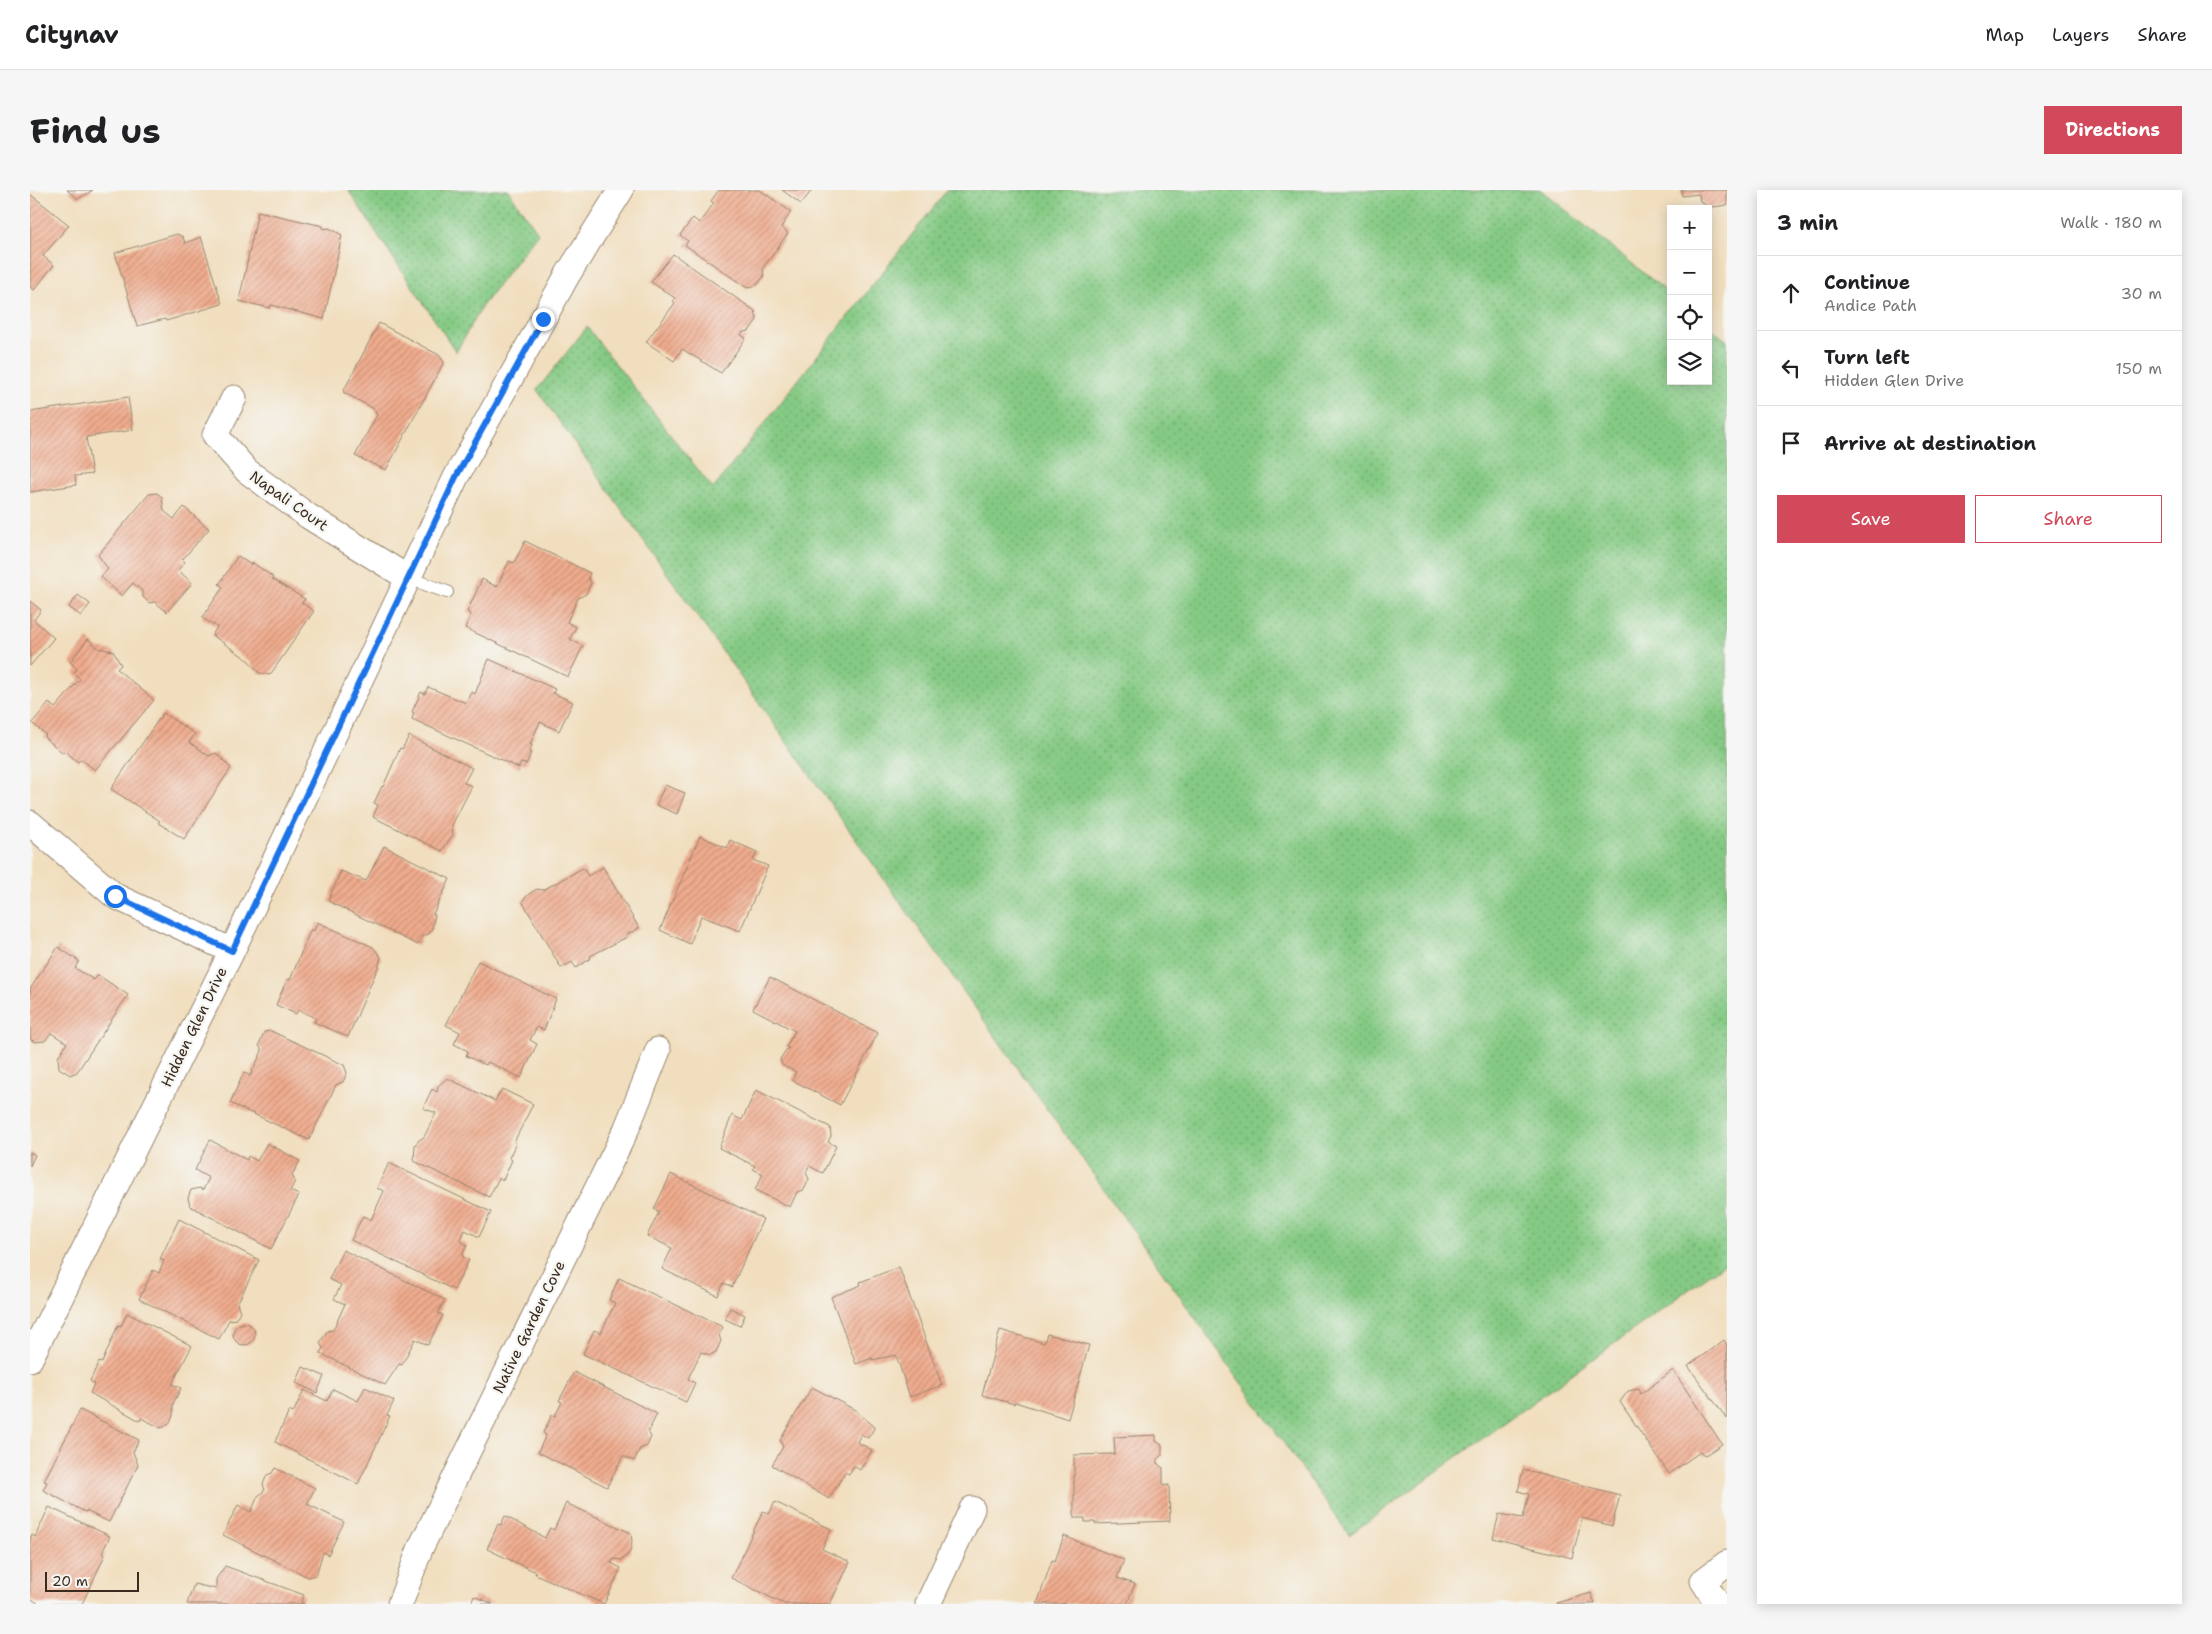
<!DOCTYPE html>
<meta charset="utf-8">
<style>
body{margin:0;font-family:"Shantell Sans",sans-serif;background:#f6f6f6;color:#202124}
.controls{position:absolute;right:15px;top:15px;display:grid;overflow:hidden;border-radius:0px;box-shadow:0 2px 12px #0003}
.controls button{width:45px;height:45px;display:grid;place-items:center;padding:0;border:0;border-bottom:1px solid #e0e0e0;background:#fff;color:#202124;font:25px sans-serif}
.scale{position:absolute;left:15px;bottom:12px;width:94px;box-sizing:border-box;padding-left:5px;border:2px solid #3b2a1e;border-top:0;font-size:14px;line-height:18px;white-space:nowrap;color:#3b2a1e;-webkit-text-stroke:4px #f6f6f2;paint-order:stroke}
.stop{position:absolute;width:15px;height:15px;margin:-11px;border:4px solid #1a73e8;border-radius:50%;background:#fff}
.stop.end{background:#1a73e8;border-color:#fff;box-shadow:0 1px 5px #0008}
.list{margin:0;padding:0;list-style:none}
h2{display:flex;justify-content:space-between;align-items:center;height:65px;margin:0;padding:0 20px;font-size:21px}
h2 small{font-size:16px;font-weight:400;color:#757577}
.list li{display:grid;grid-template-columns:32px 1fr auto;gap:15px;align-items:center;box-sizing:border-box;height:75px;padding:0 20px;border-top:1px solid #e0e0e0}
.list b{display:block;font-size:19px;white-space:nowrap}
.list p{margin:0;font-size:16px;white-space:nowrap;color:#757577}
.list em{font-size:16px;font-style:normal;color:#757577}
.actions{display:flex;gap:10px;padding:15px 20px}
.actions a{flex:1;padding:11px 0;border:1px solid #d1495b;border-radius:0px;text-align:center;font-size:18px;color:#d1495b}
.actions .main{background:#d1495b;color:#fff}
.icon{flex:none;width:28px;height:28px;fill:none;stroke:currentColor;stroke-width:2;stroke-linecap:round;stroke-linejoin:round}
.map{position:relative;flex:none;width:1697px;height:1414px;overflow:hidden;border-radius:0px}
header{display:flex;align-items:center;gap:30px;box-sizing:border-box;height:70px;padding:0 25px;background:#fff;border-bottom:1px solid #e0e0e0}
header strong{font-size:24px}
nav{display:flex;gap:28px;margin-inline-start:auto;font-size:18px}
.intro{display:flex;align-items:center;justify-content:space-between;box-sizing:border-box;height:120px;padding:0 30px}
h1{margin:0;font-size:35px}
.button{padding:12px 22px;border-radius:0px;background:#d1495b;color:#fff;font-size:18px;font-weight:700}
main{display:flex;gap:30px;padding:0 30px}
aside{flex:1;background:#fff;border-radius:0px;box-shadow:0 2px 12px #0003}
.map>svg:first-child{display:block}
.grass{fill:url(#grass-dots);stroke:#607a51}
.building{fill:url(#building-hatch)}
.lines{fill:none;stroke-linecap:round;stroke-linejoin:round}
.service-casing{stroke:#96846e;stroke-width:14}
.minor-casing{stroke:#96846e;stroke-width:27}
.service{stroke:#fff;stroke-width:12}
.minor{stroke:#fff;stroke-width:25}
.route{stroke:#1a73e8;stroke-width:6}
.labels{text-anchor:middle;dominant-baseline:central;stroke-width:5;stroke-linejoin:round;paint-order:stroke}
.street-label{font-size:15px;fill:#3b2a1e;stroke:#f6f6f2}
</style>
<header>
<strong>Citynav</strong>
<nav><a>Map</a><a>Layers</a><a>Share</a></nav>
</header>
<div class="intro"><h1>Find us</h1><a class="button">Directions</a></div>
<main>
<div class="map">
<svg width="1697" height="1414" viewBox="0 0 1697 1414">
<defs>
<pattern id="grass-dots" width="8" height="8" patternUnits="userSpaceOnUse" patternTransform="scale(1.25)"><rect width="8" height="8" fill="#85ca84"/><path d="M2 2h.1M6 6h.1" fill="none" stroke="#6ea46b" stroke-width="1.8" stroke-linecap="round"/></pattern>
<pattern id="building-hatch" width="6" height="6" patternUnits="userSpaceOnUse" patternTransform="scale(1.25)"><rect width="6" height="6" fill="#f0ac8e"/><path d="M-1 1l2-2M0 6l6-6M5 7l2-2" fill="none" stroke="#c48c73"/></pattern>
</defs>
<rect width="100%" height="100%" fill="#f6f6f2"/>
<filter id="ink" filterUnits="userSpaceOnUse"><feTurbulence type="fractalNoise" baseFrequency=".02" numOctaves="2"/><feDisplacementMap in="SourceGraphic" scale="10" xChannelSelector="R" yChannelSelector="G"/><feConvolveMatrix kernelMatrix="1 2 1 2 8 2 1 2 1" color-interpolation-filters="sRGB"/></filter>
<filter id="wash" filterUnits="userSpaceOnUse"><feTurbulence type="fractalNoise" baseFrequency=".0096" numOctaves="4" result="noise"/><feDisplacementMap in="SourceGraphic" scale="20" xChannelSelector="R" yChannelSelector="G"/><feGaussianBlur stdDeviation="1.12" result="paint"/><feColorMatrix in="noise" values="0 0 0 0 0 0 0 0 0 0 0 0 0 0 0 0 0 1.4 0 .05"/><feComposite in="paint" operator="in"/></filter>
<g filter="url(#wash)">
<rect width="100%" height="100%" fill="#f1debe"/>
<path class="grass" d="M 318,0 L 478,0 L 508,43 L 452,116 L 426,162 Z
M 917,0 L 1511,0 L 1641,105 L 1641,191 L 1678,191 L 1678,136 L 1697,151 L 1697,1072 L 1319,1345 L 507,200 L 557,137 L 683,299 Z"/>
<g id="blocks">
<path class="building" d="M 37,0 L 63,0 L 48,9 Z
M 689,0 L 730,0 L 761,22 L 751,37 L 758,43 L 733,78 L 734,86 L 727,95 L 717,98 L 655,55 L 658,51 L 650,45 L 663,28 L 669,33 L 684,13 L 681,11 Z
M 752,0 L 782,0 L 771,14 Z
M 1651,0 L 1697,0 L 1697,15 L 1676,18 L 1676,15 L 1670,11 L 1669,4 L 1652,6 Z
M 0,4 L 39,35 L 13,66 L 24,75 L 4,100 L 0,97 Z
M 228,21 L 293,36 L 293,39 L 299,38 L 312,45 L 294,129 L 241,115 L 240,118 L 209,111 Z
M 147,44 L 153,47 L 155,53 L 171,47 L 192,114 L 136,131 L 135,129 L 107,136 L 85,63 Z
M 643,64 L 725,121 L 727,130 L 719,141 L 713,142 L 711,145 L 716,148 L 691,183 L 652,159 L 644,171 L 616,152 L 645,113 L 643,111 L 645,108 L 621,92 Z
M 349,133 L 409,165 L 414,172 L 356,280 L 325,266 L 347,225 L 344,219 L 313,202 Z
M 98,207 L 103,240 L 56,247 L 62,284 L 45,286 L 46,295 L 0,302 L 0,222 Z
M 127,303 L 132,307 L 134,321 L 144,329 L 154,317 L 179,339 L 152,370 L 155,372 L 148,380 L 162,393 L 137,422 L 125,412 L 119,413 L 113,407 L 112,401 L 103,393 L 92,406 L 71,387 L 78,379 L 68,365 L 119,304 Z
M 495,351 L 560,383 L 558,387 L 561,393 L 556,404 L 548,408 L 537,432 L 546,437 L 540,449 L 553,456 L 538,487 L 435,438 L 441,424 L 437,422 L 452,389 L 467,397 L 479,371 L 484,373 Z
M 208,366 L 221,375 L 223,373 L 243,387 L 242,389 L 275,409 L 272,413 L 284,421 L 240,485 L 229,483 L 218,470 L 182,445 L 187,437 L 172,428 L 193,397 L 189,394 Z
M 48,405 L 60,414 L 51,426 L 39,417 Z
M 0,411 L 11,420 L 4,430 L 24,448 L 0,476 Z
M 58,449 L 68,458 L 83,461 L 91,475 L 87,479 L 124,510 L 65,580 L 51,569 L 48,572 L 35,561 L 33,563 L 14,547 L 16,545 L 2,533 L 19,513 L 25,518 L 50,489 L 44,483 L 47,479 L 40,472 Z
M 459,469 L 525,499 L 523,503 L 543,512 L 529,541 L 510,532 L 500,554 L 502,555 L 499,562 L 501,563 L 496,574 L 491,573 L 489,578 L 382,529 L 384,523 L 382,522 L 391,502 L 395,504 L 398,497 L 436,513 L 441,502 L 445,504 Z
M 133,523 L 165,544 L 159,552 L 179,566 L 186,563 L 201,578 L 154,649 L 128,633 L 130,631 L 81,599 Z
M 379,546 L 442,578 L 434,593 L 442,596 L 422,635 L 423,644 L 412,661 L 343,627 L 348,615 L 344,613 L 352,596 L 353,597 L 370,558 L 372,559 Z
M 635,595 L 655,603 L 647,624 L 626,615 Z
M 670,646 L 697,658 L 700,650 L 727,662 L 723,670 L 738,676 L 710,741 L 671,726 L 660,754 L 630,740 Z
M 354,656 L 420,689 L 403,724 L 405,725 L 402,738 L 399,744 L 392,746 L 388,755 L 298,711 L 311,681 L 336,691 Z
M 573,677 L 609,738 L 596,745 L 597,747 L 560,766 L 561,768 L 546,778 L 542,772 L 531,778 L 492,711 L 500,703 L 507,699 L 513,700 L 553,678 L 558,686 Z
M 287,732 L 343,757 L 351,767 L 349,775 L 318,847 L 284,832 L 286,828 L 268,820 L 266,824 L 246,815 L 257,789 L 260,790 L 281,739 L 284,741 Z
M 28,757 L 49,771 L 45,778 L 64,790 L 68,785 L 98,805 L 47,882 L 40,885 L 29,878 L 28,867 L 37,853 L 21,843 L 15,851 L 5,852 L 0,849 L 0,799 Z
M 448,771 L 526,809 L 514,840 L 507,837 L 500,850 L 507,854 L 491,888 L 458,872 L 456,875 L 436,866 L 438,861 L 424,854 L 430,842 L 416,835 Z
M 740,787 L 848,843 L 810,915 L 762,890 L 766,882 L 752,875 L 750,869 L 756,860 L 759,858 L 756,857 L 765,841 L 723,819 Z
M 241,841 L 314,875 L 317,883 L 313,892 L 306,895 L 279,950 L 200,913 L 214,882 L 220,886 L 232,861 L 229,855 L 234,842 Z
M 417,888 L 465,911 L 472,899 L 503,914 L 484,952 L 486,953 L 479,968 L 482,970 L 473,990 L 469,988 L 459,1007 L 384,971 L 385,955 L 389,950 L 394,947 L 406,923 L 393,918 L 402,899 L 407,902 L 408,896 Z
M 726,900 L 800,937 L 801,946 L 798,952 L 806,956 L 793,983 L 779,976 L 776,983 L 779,989 L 774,1000 L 767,1002 L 760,1017 L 725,1000 L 733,984 L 723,979 L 725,976 L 689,958 L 702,925 L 712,930 Z
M 180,950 L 217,970 L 218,966 L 227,971 L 237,953 L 270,971 L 262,985 L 265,991 L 260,1001 L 269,1005 L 241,1059 L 160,1016 L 158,1008 L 161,1000 L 170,998 L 173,1000 L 179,988 L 165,980 Z
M 0,962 L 5,965 L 0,976 Z
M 359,973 L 461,1022 L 449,1047 L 435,1040 L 430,1051 L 437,1055 L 432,1066 L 439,1070 L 424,1100 L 321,1050 L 333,1026 L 341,1030 L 354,1001 L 347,998 Z
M 641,984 L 733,1029 L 702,1097 L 694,1093 L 688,1106 L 632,1079 L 642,1058 L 617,1046 L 629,1022 L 624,1019 Z
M 149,1029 L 229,1070 L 207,1114 L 210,1121 L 206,1129 L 199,1130 L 189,1149 L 109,1109 L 123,1080 L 129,1083 L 134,1071 L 130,1069 Z
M 313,1060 L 415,1110 L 408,1123 L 413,1125 L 398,1155 L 385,1149 L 372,1175 L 369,1174 L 355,1195 L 290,1163 L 293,1158 L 290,1153 L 297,1141 L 303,1140 L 315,1114 L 304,1109 L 311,1095 L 299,1089 Z
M 869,1077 L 912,1195 L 880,1207 L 866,1165 L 842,1170 L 842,1168 L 826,1174 L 801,1107 L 831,1095 L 830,1092 Z
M 589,1088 L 693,1137 L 689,1145 L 691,1151 L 686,1162 L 680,1165 L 671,1162 L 658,1189 L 665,1193 L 656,1212 L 553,1164 L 564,1140 L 571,1143 L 585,1113 L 579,1110 Z
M 700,1118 L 715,1125 L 710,1136 L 695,1129 Z
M 97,1123 L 162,1156 L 142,1194 L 151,1198 L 143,1214 L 143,1226 L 139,1234 L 131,1238 L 111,1228 L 110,1231 L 60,1203 L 64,1194 L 60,1191 L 69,1172 L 72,1173 L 88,1135 L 91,1136 Z
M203 1144a11 11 0 1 1 22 0a11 11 0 1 1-22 0Z
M 970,1140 L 1014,1153 L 1017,1144 L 1059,1155 L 1038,1229 L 985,1212 L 984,1214 L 952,1205 Z
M 1694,1150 L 1697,1155 L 1697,1229 L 1658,1176 Z
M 273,1177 L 294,1186 L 287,1203 L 266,1193 Z
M 1643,1180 L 1692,1254 L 1674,1266 L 1670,1262 L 1639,1284 L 1590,1212 L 1598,1201 L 1609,1199 L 1611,1204 Z
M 544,1182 L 627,1224 L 618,1242 L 621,1247 L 617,1256 L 610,1259 L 604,1271 L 593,1266 L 577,1297 L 508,1262 L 516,1245 L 513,1243 L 522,1225 L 525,1226 L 532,1212 L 529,1211 Z
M 335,1197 L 364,1211 L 357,1225 L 360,1226 L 328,1294 L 245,1252 L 259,1221 L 263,1223 L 274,1200 L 297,1211 L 303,1199 L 328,1211 Z
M 782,1197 L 825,1220 L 845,1237 L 838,1248 L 831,1244 L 827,1252 L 842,1260 L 830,1280 L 824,1276 L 819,1284 L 815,1282 L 799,1309 L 742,1275 L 753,1257 L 750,1250 Z
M 50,1220 L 109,1250 L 103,1262 L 108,1275 L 79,1332 L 56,1321 L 55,1322 L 13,1300 L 17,1292 L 14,1291 Z
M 1126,1245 L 1126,1251 L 1132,1255 L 1132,1266 L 1128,1269 L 1128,1274 L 1133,1278 L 1133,1296 L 1139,1295 L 1140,1331 L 1065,1334 L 1065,1332 L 1055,1332 L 1055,1328 L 1044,1328 L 1044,1265 L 1085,1264 L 1084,1247 Z
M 245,1278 L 285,1298 L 277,1314 L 314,1332 L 298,1365 L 293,1362 L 286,1385 L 278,1387 L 193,1345 L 208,1315 L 221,1322 L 228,1306 L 235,1300 L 233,1294 L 237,1285 L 242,1283 Z
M 1493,1280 L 1590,1305 L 1582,1336 L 1552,1328 L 1542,1368 L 1463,1348 L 1469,1324 L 1493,1328 L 1499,1304 L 1488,1301 Z
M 745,1312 L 801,1339 L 792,1359 L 820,1372 L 800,1414 L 754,1414 L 701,1388 L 733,1321 L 739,1324 Z
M 536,1313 L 601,1343 L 602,1352 L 600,1362 L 592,1370 L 584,1369 L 581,1373 L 591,1378 L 574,1414 L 505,1384 L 506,1382 L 457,1359 L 468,1334 L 471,1335 L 475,1326 L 515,1348 L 520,1338 L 524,1340 Z
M 19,1317 L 80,1346 L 72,1363 L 75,1365 L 52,1414 L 9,1414 L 0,1408 L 0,1349 L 2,1345 L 5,1347 Z
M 1034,1346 L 1094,1370 L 1087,1388 L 1105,1394 L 1097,1414 L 1007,1414 L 1022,1370 L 1025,1371 Z
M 195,1376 L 274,1405 L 271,1412 L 274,1414 L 157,1414 L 164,1394 L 186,1399 L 186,1389 Z
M 1561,1403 L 1565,1414 L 1526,1414 L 1526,1413 Z
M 444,1406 L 456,1411 L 463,1414 L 441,1414 Z"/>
</g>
</g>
<g filter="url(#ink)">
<use href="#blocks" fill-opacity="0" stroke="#96846e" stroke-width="1"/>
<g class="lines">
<g class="service-casing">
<path id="service" d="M 378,388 L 417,402"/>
</g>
<g class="minor-casing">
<path id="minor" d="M 204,208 L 185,245 L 217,281 L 278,326 L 378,388
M 0,633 L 85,706 L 202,761
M 0,1169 L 202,761 L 426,287 L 538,84 L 591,0
M 370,1414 L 390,1359 L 596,940 L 628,860
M 898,1414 L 942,1319
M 1688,1414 L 1673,1391 L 1697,1373"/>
</g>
<use href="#service" class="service"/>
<use href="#minor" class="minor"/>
</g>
</g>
<g class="lines" filter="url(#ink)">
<path class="route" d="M 85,706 L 202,761 L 426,287 L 513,129"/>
</g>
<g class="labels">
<g class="street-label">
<text transform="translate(259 311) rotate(35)">Napali Court</text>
<text transform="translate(164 837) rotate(-64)">Hidden Glen Drive</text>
<text transform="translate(499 1137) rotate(-64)">Native Garden Cove</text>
</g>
</g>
</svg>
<div class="controls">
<button>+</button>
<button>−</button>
<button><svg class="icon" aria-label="locate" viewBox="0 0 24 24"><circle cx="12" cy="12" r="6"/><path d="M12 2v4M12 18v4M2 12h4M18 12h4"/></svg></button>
<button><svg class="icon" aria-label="layers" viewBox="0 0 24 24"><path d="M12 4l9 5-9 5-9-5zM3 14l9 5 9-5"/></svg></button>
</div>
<div class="scale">20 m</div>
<div class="stop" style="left:85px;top:706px"></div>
<div class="stop end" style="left:513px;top:129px"></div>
</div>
<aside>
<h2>3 min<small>Walk · 180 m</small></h2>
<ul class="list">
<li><svg class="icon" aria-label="ahead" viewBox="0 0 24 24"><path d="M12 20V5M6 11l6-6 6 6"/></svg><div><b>Continue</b><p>Andice Path</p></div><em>30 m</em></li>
<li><svg class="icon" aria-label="left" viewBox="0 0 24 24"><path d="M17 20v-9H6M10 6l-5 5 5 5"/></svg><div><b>Turn left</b><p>Hidden Glen Drive</p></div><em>150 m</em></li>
<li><svg class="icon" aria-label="arrive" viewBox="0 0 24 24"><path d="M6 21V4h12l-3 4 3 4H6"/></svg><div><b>Arrive at destination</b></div></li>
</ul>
<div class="actions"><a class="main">Save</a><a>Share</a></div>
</aside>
</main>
